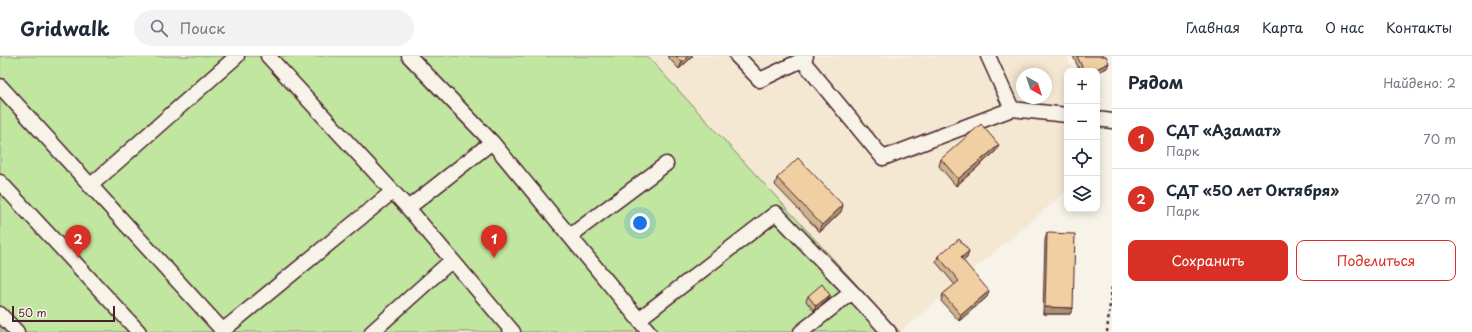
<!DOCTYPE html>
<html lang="ru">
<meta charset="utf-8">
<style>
body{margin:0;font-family:"Playpen Sans",sans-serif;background:#f2f2f3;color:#1f2937}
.controls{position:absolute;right:12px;top:12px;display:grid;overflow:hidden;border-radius:8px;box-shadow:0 2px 10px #0003}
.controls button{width:36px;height:36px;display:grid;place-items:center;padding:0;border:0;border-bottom:1px solid #e0e1e3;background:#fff;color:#1f2937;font:20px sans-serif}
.compass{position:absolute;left:1016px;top:12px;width:36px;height:36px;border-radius:50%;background:#fff;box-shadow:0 2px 10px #0003;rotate:141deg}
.scale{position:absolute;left:12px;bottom:10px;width:103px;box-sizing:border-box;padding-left:4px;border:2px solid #4a1f2b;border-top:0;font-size:11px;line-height:14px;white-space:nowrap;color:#4a1f2b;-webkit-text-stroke:3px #f7f3e8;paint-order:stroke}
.you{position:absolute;left:640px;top:167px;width:14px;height:14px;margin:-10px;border:3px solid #fff;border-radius:50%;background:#1a73e8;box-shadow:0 0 0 6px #1a73e833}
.badge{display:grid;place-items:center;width:26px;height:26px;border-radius:50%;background:#d93025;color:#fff;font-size:13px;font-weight:700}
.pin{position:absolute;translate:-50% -33px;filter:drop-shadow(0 1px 2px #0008)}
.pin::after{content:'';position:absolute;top:21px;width:14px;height:12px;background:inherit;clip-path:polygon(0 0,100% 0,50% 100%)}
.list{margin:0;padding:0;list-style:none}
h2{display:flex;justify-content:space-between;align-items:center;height:52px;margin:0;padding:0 16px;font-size:17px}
h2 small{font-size:13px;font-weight:400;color:#747a83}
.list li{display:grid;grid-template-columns:26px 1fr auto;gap:12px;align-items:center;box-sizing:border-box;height:60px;padding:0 16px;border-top:1px solid #e0e1e3}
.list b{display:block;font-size:15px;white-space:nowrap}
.list p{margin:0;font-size:13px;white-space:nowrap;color:#747a83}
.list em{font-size:13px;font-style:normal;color:#747a83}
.actions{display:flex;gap:8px;padding:12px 16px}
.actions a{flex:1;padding:9px 0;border:1px solid #d93025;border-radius:8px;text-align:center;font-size:14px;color:#d93025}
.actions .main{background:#d93025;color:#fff}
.icon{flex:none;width:22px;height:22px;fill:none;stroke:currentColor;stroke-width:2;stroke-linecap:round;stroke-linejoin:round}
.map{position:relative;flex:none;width:1112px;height:276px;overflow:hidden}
header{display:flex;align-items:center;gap:24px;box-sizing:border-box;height:56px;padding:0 20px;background:#fff;border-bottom:1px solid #e0e1e3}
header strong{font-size:19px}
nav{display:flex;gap:22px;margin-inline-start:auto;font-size:14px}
.search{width:280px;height:36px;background:#f2f2f3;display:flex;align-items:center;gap:10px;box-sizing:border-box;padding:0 14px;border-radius:22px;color:#747a83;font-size:15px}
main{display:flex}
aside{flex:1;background:#fff}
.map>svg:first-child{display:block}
.built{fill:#f5e8d3;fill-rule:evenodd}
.green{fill:#c0e6a0;stroke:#858266}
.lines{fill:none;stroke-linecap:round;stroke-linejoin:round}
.minor-casing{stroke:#4a1f2b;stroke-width:17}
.path{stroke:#4a1f2b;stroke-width:2.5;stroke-dasharray:3 3;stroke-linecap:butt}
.minor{stroke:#f7f3e8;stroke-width:14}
.wall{fill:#ceb38b;stroke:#4a1f2b}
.shaded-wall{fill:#a89271;stroke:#4a1f2b}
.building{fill:#f0d0a2;stroke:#4a1f2b}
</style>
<header>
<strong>Gridwalk</strong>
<div class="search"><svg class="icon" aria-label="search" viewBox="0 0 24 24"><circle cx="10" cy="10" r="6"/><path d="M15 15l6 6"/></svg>Поиск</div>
<nav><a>Главная</a><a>Карта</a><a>О нас</a><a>Контакты</a></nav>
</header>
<main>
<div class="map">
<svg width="1112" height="276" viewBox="0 0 1112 276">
<rect width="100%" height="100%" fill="#f7f3e8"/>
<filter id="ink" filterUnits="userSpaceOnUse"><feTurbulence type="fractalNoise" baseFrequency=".025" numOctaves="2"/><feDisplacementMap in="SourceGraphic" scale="8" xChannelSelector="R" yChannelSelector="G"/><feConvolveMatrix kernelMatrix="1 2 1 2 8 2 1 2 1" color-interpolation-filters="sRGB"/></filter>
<g filter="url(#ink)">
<path class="built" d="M 647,0 L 1067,0 L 1072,15 L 1067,15 L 1067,135 L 900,276 ZM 1022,18 L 1046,18 L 1046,42 L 1022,42 Z"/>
<path class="green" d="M 0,0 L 647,0 L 900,276 L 0,276 Z"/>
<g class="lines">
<g class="minor-casing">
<path id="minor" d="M 268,0 L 408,152 L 513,276
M 409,0 L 492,86 L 649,276
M 737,0 L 760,24 L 802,4
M 806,0 L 802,4 L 883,102 L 1012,53
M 988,0 L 1012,53 L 1067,59
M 0,30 L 224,276
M 1097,63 L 1112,65
M 0,126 L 139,276
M 90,130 L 237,0
M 408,152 L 492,86
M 570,180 L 666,108
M 852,236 L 889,276
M 0,258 L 17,276
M 639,263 L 776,157 L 852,236 L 801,276
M 221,276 L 392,136
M 372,276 L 452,204"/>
</g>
<path class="path" d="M 1107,276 L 1112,230"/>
<use href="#minor" class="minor"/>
</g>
<path class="wall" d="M 667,0 L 693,0 L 679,13 Z
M 1073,0 L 1106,0 L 1107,12 L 1097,15 L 1080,15 Z
M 996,95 L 956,130 L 939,110 L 941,103 Z
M 777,122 L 841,156 L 820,176 L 775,129 Z
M 1047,177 L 1073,252 L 1070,258 L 1043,258 L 1045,184 Z
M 938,200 L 967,202 L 963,204 L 987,241 L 959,265 L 941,245 L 943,238 L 955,229 L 936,206 Z
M 830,239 L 828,244 L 814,255 L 806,245 L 808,240 Z"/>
<path class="shaded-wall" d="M 688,0 L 693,0 L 679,13 L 682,6 Z
M 1109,7 L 1107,12 L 1097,17 L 1097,15 L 1092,15 Z
M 999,89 L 996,95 L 956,130 L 958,123 Z
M 843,149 L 841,156 L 820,176 L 822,169 Z
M 969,195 L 967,202 L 959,208 L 961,202 Z
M 989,235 L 987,241 L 959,265 L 961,259 Z
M 830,239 L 828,244 L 814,255 L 816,250 Z
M 1045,251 L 1073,252 L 1070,258 L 1043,258 Z"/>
<path class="building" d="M 676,0 L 688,0 L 682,6 Z
M 1077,0 L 1106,0 L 1109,7 L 1092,15 L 1084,15 Z
M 981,68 L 999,89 L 958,123 L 941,103 Z
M 798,102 L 843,149 L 822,169 L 777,122 Z
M 1047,177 L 1075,178 L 1073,252 L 1045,251 Z
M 959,183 L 969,195 L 961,202 L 989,235 L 961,259 L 943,238 L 959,225 L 938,200 Z
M 822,228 L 830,239 L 816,250 L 808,240 Z"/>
</g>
</svg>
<div class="controls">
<button>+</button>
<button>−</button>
<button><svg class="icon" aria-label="locate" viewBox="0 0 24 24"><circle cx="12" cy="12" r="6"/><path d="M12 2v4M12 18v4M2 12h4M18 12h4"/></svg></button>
<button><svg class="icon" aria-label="layers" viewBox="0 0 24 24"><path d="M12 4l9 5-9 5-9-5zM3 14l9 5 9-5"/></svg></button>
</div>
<svg class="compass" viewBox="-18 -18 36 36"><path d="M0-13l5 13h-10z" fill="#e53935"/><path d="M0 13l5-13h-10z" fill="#747a83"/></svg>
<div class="scale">50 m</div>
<div class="you"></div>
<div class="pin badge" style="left:494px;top:202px">1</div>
<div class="pin badge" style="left:78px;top:202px">2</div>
</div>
<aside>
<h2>Рядом<small>Найдено: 2</small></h2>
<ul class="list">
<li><span class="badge">1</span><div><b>СДТ «Азамат»</b><p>Парк</p></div><em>70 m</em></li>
<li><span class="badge">2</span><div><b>СДТ «50 лет Октября»</b><p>Парк</p></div><em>270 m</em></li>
</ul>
<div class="actions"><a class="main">Сохранить</a><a>Поделиться</a></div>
</aside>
</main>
